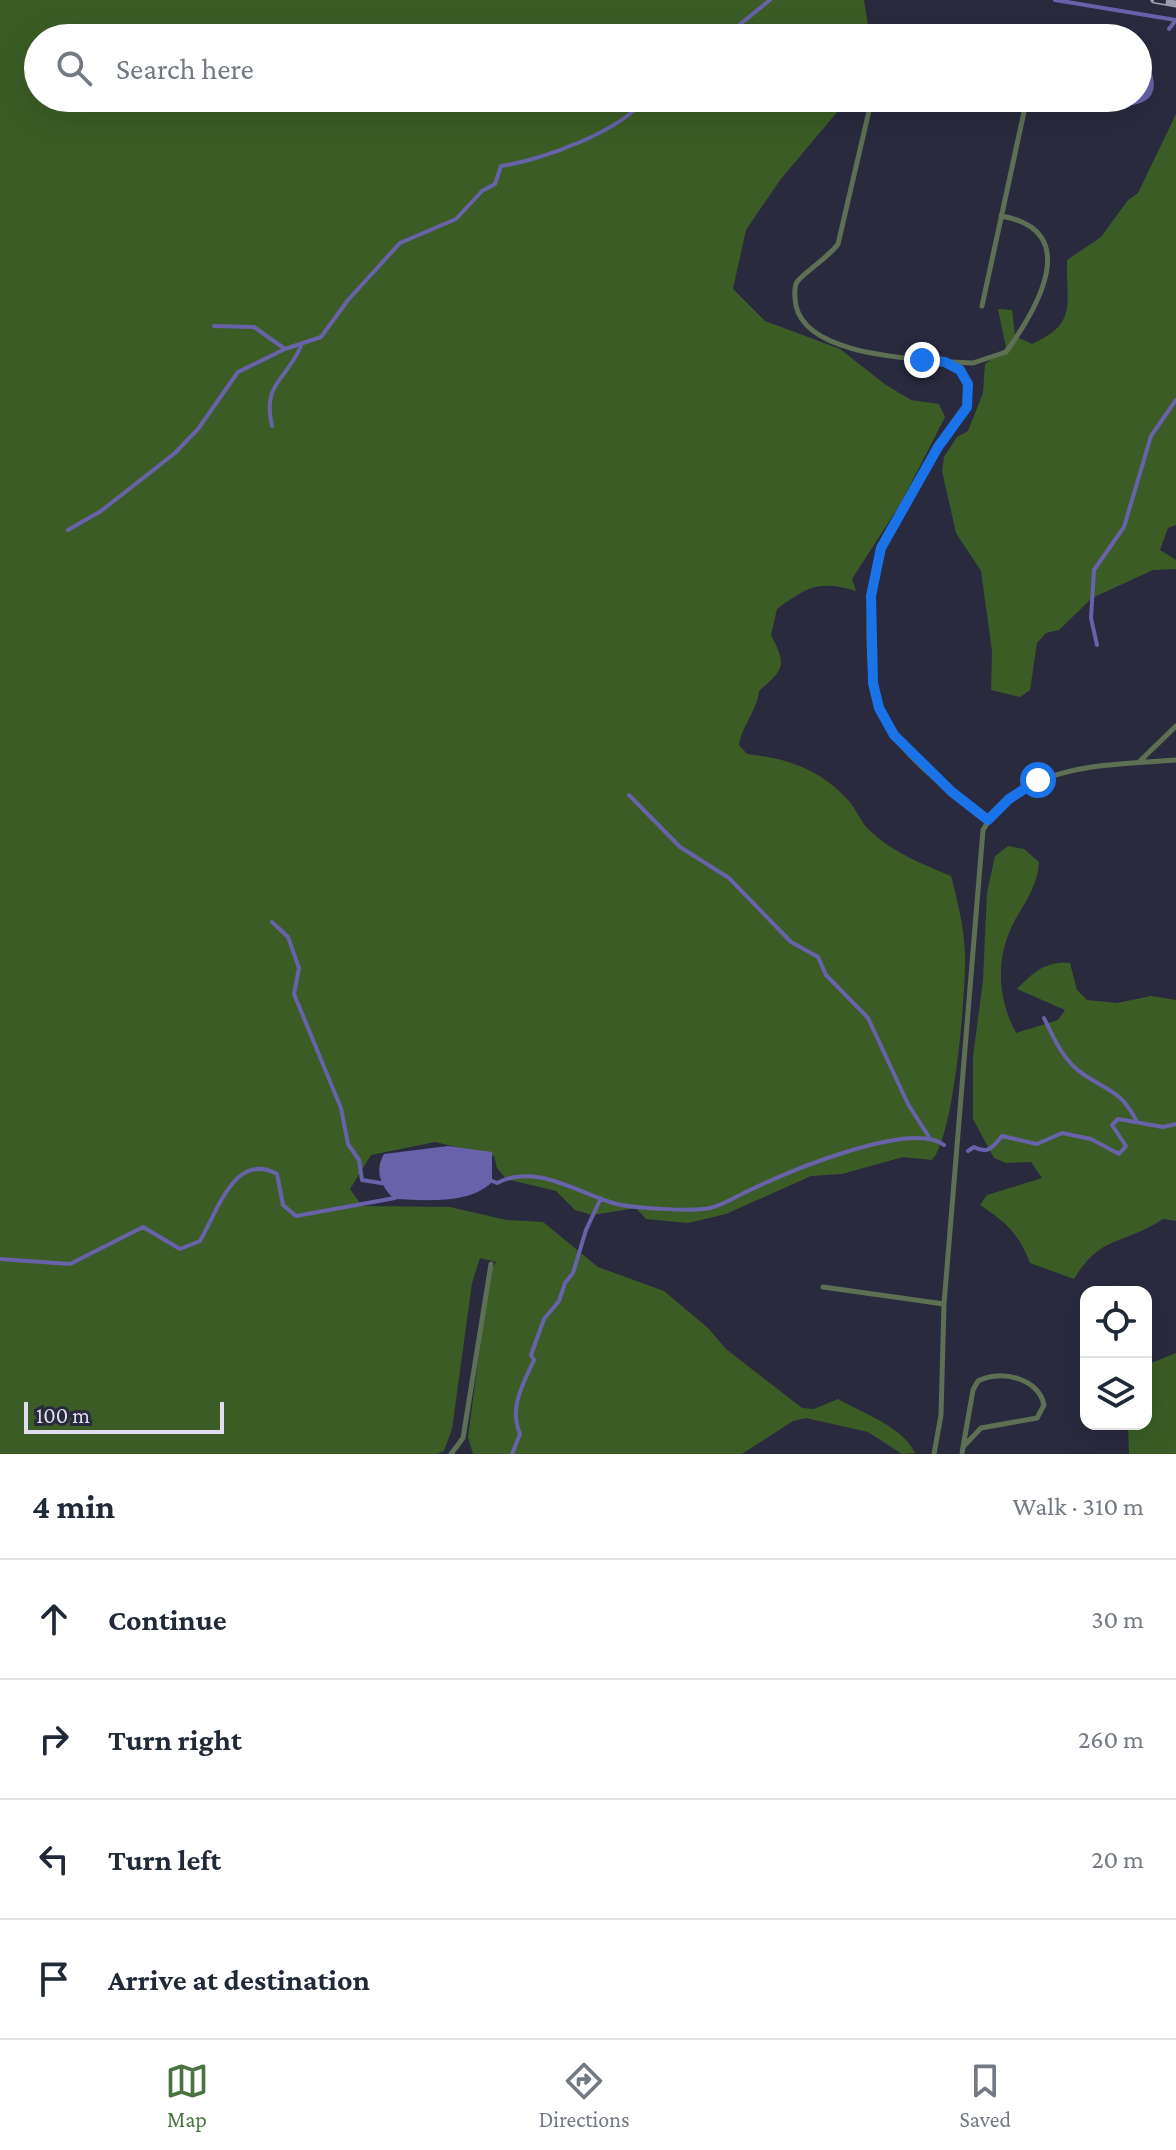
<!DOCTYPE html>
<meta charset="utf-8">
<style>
body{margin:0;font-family:"Crimson Pro",serif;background:#f6f6f7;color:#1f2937}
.controls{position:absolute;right:24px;bottom:24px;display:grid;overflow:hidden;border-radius:16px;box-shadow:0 8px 32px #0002}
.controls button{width:72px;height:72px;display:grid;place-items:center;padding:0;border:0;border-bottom:2px solid #e0e1e3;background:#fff;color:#1f2937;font:40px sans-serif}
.scale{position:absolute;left:24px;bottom:20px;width:200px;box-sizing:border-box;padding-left:8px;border:4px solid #dedeec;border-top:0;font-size:22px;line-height:28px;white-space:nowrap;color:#dedeec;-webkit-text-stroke:6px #2a2a3f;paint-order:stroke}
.stop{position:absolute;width:24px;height:24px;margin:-18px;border:6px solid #1a73e8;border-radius:50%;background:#fff}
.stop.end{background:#1a73e8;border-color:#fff;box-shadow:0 2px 8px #0008}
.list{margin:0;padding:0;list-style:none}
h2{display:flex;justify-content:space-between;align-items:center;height:104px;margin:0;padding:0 32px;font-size:34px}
h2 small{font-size:26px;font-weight:400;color:#747a83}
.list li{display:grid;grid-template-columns:52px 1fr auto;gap:24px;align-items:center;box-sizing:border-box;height:120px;padding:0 32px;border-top:2px solid #e0e1e3}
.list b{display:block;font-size:30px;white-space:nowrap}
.list em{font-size:26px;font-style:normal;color:#747a83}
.icon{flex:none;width:44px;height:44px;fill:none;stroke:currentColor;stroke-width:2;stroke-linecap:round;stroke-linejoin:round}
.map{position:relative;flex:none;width:1176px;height:1454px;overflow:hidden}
.search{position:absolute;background:#fff;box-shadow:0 8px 32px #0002;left:24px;right:24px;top:24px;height:88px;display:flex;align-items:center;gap:20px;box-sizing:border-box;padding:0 28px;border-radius:44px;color:#747a83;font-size:30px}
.sheet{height:584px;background:#fff}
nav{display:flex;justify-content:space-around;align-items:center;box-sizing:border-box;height:112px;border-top:2px solid #e0e1e3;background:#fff;font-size:22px;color:#747a83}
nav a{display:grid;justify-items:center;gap:4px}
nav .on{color:#4c7442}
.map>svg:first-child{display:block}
.green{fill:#3b5d25}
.water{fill:#6762aa}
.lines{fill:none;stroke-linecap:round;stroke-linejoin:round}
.stream{stroke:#6762aa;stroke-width:4}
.service{stroke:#5d7053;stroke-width:5}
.rail-casing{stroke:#9d9dad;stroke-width:7}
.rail{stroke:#2a2a3f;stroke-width:4;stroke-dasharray:12;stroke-linecap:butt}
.route{stroke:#1a73e8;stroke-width:10}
</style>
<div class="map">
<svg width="1176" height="1454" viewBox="0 0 1176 1454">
<rect width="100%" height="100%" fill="#2a2a3f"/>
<path class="green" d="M 0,0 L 864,0 L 870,38 L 38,38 L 38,98 L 849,98 L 780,180 L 746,230 L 733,289 L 765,321 L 840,349 L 886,385 L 911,400 L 939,404 L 945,417 L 901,503 L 852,579 L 856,591 C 818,580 807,587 777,609 L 771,635 C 787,666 784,669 759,691 C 757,711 742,725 739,745 L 747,754 C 788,759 818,768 847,799 C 856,808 860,821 869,830 C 892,852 922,864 951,876 C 958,903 964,927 965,955 C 966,992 954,1137 932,1160 L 903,1157 L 842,1174 L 811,1176 L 726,1214 L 688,1223 L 646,1219 L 636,1208 L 592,1215 L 575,1210 L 556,1191 L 506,1179 L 497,1168 L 494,1156 L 435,1142 L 371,1155 L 350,1189 L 362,1206 L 450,1207 L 506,1220 L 543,1222 L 598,1267 L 664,1291 L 708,1328 L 726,1349 L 802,1408 L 814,1409 L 838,1399 C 863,1413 903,1427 915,1453 L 902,1454 L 868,1432 L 806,1418 L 793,1421 L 742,1454 L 473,1454 L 468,1437 L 490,1272 L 496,1262 L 480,1258 L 472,1283 L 452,1429 L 444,1451 L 437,1454 L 0,1454 Z
M 1176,114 L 1176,525 L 1168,528 L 1160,550 L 1176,560 L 1176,569 L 1153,570 L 1092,598 L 1059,630 L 1046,633 L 1037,643 L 1030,690 L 1020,697 L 991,690 L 992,651 L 981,571 L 956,533 L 942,471 L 944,457 L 957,437 L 968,431 L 983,393 L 985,364 L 1006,348 L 998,309 L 1012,310 L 1015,336 L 1032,344 C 1078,323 1066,306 1067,260 L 1101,237 L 1128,200 L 1138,193 Z
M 1008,846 L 1024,849 L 1039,862 C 1038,884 1026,901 1015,920 C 995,957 997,997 1016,1033 L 1058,1020 L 1065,1010 L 1017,989 C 1034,972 1045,961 1070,963 L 1077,990 L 1087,1000 L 1117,1003 L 1151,996 L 1176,1000 L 1176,1221 L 1163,1219 C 1122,1246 1101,1234 1074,1279 L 1030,1263 C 1019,1234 1006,1222 980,1205 L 987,1195 L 1042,1178 L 1031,1162 L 1006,1163 L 994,1158 L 973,1119 L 973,1057 L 983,980 L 987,893 L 995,856 Z
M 1176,1353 L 1176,1454 L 1129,1454 L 1128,1424 L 1146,1424 L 1146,1365 Z"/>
<path class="water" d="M 1138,48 C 1176,100 1140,116 1091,98 L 1138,98 Z
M 448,1146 L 492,1152 L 492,1182 C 469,1205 424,1200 394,1199 C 381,1186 374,1171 384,1154 Z"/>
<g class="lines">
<path class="stream" d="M 1055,0 L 1176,20
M 1169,29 L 1176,20
M 723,38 L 770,0
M 214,326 L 254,327 L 285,349
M 272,426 C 262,383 286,381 301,346
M 68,530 L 101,511 L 175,453 L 198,429 L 238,372 L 285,349 L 321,337 L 348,300 L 400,243 L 456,219 L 482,191 L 495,184 L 501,166 C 539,161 623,131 645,98
M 1097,645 L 1091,618 L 1094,570 L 1124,527 L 1151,436 L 1176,400
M 629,795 L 680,847 L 729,878 L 791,942 L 818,957 L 826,975 L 868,1018 L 908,1104 L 929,1137
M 272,922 L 288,937 L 299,968 L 294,994 L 341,1108 L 348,1144 L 359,1160 L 362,1180 L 387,1184
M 1044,1018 C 1053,1037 1064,1062 1083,1074 C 1109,1092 1121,1090 1137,1122
M 968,1151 L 974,1147 C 988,1155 994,1146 1002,1136 L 1037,1144 L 1062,1133 L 1091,1139 L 1119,1154 L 1126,1146 L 1112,1125 L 1118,1119 L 1163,1127 L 1176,1124
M 490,1180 L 497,1183 C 535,1163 576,1192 613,1203 C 629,1208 693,1212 710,1208 C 724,1205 735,1197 748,1191 C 785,1173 911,1119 944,1145
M 0,1259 L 70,1264 L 143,1227 L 180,1249 L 200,1241 C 218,1210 235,1151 277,1174 L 283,1205 L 296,1216 L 395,1198
M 512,1454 L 520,1434 C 509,1408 522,1386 534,1360 L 531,1355 L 544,1319 L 559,1301 L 565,1283 L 573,1273 L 586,1230 L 601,1198"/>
<path class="service" d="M 872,98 L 838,244 C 828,258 803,273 797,282 C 793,289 795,299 796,306 C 807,354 905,358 945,362 C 962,371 973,385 967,406 C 963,421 944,436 936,451 C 925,470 916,490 905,510 C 897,524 886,537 880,552 C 866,588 865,671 879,708 C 898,756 949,790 988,820
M 982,306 L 1027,98
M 950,362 L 973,363 L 1006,352 C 1037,309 1084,230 1001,216
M 1139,762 L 1176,726
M 823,1287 L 944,1304 L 941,1415 L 934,1454
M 944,1304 L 983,830 C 1019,763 1109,765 1176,760
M 451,1454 L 463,1438 L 491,1264
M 962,1454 L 963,1447 L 973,1390 L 978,1381 C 1000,1369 1039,1378 1044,1405 L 1037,1418 L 981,1428 L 963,1447"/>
<g class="rail-casing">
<path id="rail" d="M 1154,0 L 1176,4"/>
</g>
<use href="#rail" class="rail"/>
</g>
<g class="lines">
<path class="route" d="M 922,360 L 945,362 L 960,370 L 968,384 L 967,407 L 938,447 L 881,548 L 871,596 L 873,683 L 879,708 L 894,735 L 952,792 L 988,820 L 1009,799 L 1038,780"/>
</g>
</svg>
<div class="controls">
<button><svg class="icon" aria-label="locate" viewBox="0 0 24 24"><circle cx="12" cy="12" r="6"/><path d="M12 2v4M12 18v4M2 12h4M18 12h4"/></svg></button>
<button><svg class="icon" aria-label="layers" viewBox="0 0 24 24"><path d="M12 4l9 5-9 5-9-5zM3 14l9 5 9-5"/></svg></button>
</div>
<div class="scale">100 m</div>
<div class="stop" style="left:1038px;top:780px"></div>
<div class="stop end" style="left:922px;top:360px"></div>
<div class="search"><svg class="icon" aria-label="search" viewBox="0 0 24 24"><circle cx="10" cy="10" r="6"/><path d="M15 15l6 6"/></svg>Search here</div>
</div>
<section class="sheet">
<h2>4 min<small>Walk · 310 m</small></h2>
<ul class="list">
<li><svg class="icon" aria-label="ahead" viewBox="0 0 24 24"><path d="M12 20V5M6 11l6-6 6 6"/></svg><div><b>Continue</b></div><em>30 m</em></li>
<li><svg class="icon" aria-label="right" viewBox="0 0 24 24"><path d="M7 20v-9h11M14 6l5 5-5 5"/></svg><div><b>Turn right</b></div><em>260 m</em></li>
<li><svg class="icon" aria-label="left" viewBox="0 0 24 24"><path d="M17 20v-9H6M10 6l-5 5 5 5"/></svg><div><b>Turn left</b></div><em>20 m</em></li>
<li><svg class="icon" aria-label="arrive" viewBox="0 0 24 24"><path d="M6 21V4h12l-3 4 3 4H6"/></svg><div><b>Arrive at destination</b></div></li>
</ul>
</section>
<nav>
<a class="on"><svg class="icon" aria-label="map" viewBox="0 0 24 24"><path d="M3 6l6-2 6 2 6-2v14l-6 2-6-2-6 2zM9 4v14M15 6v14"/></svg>Map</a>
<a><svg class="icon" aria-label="directions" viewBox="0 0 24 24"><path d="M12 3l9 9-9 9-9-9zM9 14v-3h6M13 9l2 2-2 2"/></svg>Directions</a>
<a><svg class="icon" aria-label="saved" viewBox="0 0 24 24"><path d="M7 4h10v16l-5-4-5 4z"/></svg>Saved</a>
</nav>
